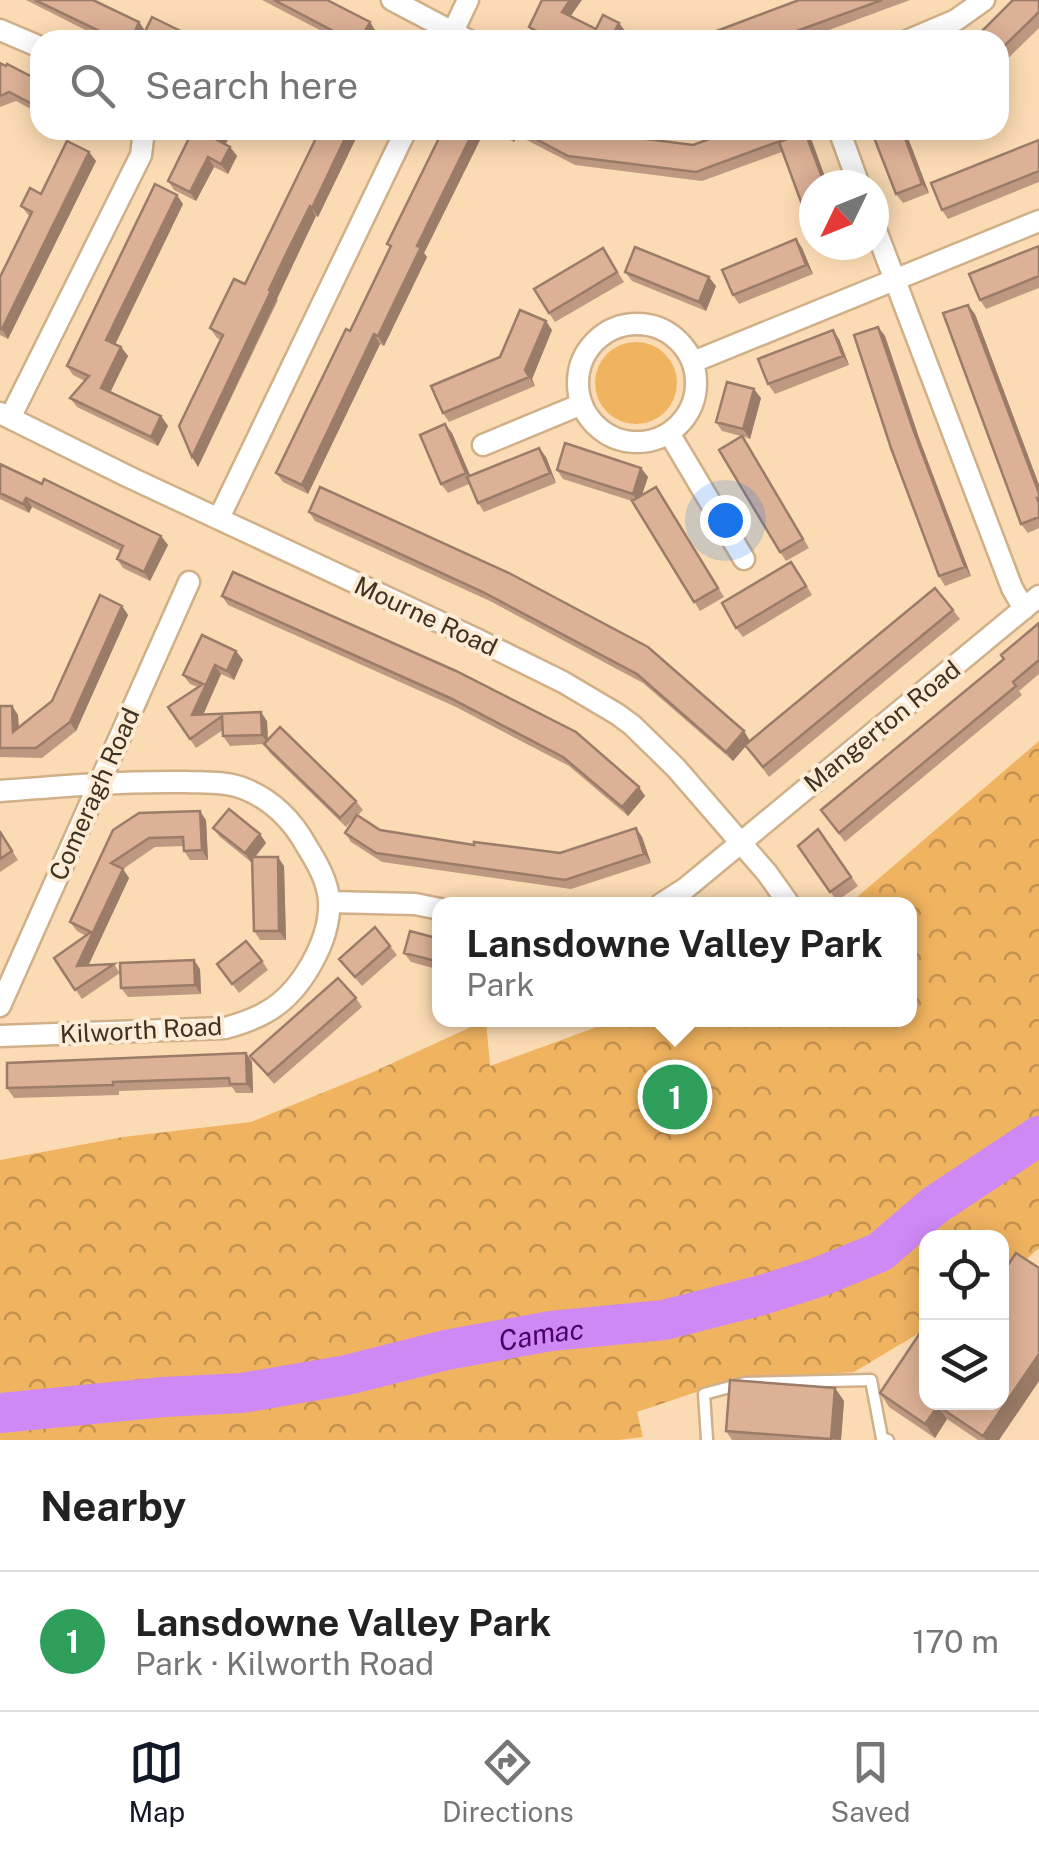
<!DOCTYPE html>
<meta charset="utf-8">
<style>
body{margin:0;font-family:"Public Sans",sans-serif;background:#f2f2f2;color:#222}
.controls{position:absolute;right:30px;bottom:30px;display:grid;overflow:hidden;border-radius:20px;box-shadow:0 5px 25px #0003}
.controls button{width:90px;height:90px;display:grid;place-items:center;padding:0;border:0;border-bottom:2px solid #e0e0e0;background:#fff;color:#222;font:50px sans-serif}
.compass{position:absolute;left:799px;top:170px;width:90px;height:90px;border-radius:50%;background:#fff;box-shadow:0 5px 25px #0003;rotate:227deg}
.you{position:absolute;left:725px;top:520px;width:35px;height:35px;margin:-25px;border:8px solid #fff;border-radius:50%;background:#1a73e8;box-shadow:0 0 0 15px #1a73e833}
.badge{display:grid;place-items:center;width:65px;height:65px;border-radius:50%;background:#111827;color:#fff;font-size:32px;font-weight:700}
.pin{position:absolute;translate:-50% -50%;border:5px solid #fff;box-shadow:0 2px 10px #0006}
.popup{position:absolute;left:432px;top:897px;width:485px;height:130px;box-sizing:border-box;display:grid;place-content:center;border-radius:20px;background:#fff;filter:drop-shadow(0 2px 8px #0005);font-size:32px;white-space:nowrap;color:#767676}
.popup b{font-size:38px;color:#222}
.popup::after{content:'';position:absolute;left:50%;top:100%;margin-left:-20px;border:20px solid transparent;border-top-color:#fff}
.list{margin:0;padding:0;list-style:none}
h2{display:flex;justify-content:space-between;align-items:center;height:130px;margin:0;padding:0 40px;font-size:42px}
h2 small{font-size:32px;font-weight:400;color:#767676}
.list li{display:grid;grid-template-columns:65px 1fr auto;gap:30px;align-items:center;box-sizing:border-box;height:140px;padding:0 40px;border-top:2px solid #e0e0e0}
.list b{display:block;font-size:38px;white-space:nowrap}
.list p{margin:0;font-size:32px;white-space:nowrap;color:#767676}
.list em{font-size:32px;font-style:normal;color:#767676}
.icon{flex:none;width:55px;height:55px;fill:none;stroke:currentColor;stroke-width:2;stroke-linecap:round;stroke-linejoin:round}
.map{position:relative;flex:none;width:1039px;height:1440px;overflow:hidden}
.search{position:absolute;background:#fff;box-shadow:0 5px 25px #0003;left:30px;right:30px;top:30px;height:110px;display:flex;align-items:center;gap:25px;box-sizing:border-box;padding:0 35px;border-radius:30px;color:#767676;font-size:38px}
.sheet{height:270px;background:#fff}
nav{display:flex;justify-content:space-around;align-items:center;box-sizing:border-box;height:140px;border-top:2px solid #e0e0e0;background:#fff;font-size:28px;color:#767676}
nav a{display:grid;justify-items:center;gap:5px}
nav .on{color:#111827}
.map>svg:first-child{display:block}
.grass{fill:#f0b360}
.park{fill:url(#park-crowns)}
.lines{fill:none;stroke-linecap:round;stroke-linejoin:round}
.river{stroke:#cf89f5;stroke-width:40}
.service-casing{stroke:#cfb089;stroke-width:15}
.minor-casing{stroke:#cfb089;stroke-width:25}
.service{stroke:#fff;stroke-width:10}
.minor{stroke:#fff;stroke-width:20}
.wall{fill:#be9881}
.shaded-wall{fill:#9b7c69}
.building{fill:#ddb196;stroke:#9b7c69;stroke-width:2.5}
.labels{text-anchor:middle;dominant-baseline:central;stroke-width:8;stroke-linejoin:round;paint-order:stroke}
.street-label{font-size:25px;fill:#3e3222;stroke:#feebd3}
.water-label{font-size:28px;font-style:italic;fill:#490065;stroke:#feebd3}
</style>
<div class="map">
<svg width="1039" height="1440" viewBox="0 0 1039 1440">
<defs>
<pattern id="park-crowns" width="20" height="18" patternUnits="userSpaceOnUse" patternTransform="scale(2.5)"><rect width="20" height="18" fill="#f0b360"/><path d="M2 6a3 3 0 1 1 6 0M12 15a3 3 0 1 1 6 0" fill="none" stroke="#c4924f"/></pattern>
</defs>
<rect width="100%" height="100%" fill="#fbdbb3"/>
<path class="grass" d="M595 383a41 41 0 1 1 82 0a41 41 0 1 1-82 0Z"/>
<path class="park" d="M 1039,741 L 1039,1248 L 1022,1263 L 1002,1294 L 1002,1238 L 926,1238 L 926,1329 L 854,1372 L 729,1381 L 637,1412 L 643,1437 L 619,1440 L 0,1440 L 0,1160 L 123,1137 L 251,1122 L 371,1073 L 486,1020 L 490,1066 L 616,1020 L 910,1020 L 910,904 L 849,904 Z"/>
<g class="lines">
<path class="river" id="s1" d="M 0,1413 L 164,1397 L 242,1393 L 347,1375 L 446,1350 L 551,1331 L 664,1320 L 762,1295 L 819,1277 L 880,1252 L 935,1205 L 1039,1136"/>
<g class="service-casing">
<path id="service" d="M 707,1439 L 704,1394 L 745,1383 L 871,1380 L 882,1438 L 888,1440"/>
</g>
<g class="minor-casing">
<path id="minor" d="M 392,0 L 468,40
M 0,30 L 40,47
M 449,40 L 468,0
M 909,40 L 956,20 L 984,0
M 839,130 L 859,185
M 874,225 L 1012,588 L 1024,609
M578 383a59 59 0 1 1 118 0a59 59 0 1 1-118 0Z
M 693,362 L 1039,221
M 0,413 L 129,477 L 474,638 L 563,682 L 617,714 L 632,725 L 676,768 L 767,873 L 789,904
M 10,418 L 141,155 L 144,130
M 669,433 L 744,559
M 483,445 L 582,404
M 219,518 L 406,130
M 0,791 C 62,786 123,781 185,782 C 205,783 226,781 245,789 C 272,800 292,820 306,845 C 316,861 328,881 329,901 C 331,940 301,992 268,1011 C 255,1019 240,1024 225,1028 L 0,1036
M 329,902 L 415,904 L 440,909
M 661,904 L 686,888 L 1039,596
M 0,1006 L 189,582"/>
</g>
<use href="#service" class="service"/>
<use href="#minor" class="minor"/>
</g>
<path class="wall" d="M 26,0 L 93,0 L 139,22 L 145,31 L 199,40 L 105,40 Z
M 262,0 L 327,0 L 370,22 L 376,32 L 339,40 Z
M 799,0 L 910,0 L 802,40 L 699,40 Z
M 1039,0 L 1039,28 L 999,67 L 999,40 Z
M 571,16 L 596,29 L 626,32 L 621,40 L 544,40 L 535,35 L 529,27 Z
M 0,63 L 40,81 L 40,114 L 16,101 L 0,107 Z
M 193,130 L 233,130 L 225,145 L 230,147 L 237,156 L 228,174 L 214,167 L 196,201 L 174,190 L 168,181 Z
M 320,130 L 360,130 L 318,217 L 316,216 L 295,259 L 276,298 L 278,300 L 198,467 L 221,340 L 217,338 L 210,328 L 245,284 Z
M 443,130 L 485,130 L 424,253 L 427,257 L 384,346 L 380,344 L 308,494 L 283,482 L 276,473 L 350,331 L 390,248 L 387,244 Z
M 489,130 L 577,130 L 693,145 L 779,130 L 783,140 L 805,132 L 812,141 L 702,181 L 575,165 L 517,135 L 514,142 Z
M 871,130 L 905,130 L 929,193 L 903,203 L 896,194 Z
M 1039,140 L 1039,182 L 948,219 L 942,210 Z
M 89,152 L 96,161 L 8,339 L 0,335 L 0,277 L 30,217 L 21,206 L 41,194 Z
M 183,204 L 115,344 L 121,347 L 128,356 L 110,392 L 161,416 L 168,426 L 158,446 L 77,407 L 70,398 L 85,381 L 73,375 L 67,366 Z
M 796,239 L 802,248 L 813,274 L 739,304 L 733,295 Z
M 818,245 L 843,245 L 823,252 Z
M 1039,246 L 1039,288 L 986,309 L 980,300 Z
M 609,258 L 624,282 L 555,322 L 549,313 Z
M 625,272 L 716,286 L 706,311 L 632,281 Z
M 975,314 L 1039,485 L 1039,528 L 1028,533 L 1021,524 Z
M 878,327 L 885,336 L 919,438 L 971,576 L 945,586 L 939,576 Z
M 552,330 L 532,379 L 535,386 L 449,422 L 443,413 L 500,357 Z
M 839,339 L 849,365 L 775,394 L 768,384 Z
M 761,398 L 750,439 L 742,436 L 809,548 L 786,561 L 780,552 L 741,436 L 722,431 L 716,422 Z
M 452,433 L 470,476 L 539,448 L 546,457 L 556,483 L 484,512 L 478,503 L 469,484 L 448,493 L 441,484 Z
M 0,464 L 42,484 L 161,536 L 168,545 L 150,581 L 123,568 L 117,559 L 121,551 L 32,507 L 29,513 L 0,499 Z
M 641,468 L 648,477 L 642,495 L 656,487 L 724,597 L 700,611 L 632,501 L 563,479 L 557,470 Z
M 320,487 L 744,731 L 750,741 L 953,610 L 960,619 L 769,777 L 746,746 L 733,761 L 643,683 L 490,601 L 315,521 L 309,512 Z
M 798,571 L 812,595 L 743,637 L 736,628 Z
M 233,572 L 639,787 L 645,796 L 628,816 L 569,766 L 456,707 L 228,605 L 222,596 Z
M 122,606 L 128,615 L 76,731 L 42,758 L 0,757 L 0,706 L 12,706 L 18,715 L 19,727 L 52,701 Z
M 1039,623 L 1039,674 L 1019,691 L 1022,695 L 845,842 L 821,810 L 1004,659 Z
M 236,651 L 243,660 L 234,680 L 221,674 L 203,715 L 267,721 L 268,739 L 356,801 L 363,810 L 358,815 L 380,830 L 474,845 L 560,853 L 636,828 L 642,837 L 651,863 L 571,889 L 382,862 L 351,842 L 345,833 L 353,819 L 346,827 L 270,753 L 264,744 L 230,746 L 223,736 L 223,730 L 196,748 L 168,707 L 198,687 L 190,684 L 183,675 Z
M 206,820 L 208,860 L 190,860 L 184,851 L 184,846 L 155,847 L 123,869 L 129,878 L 88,965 L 114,964 L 120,973 L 82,999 L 54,958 L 86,936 L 77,931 L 70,922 L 113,830 Z
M 213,828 L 260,834 L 266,843 L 255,857 L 284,866 L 286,940 L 260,940 L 254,931 L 252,861 L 251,862 L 220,837 Z
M 818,829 L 858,886 L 837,901 L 798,846 Z
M 0,831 L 18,860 L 0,872 Z
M 440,939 L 440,970 L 411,962 L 404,953 Z
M 390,946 L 397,955 L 362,986 L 339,959 Z
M 262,961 L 268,970 L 239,993 L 217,964 Z
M 200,969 L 201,994 L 128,997 L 121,988 Z
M 356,998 L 362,1007 L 274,1084 L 250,1056 Z
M 246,1053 L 252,1062 L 253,1093 L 236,1093 L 232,1087 L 119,1091 L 119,1095 L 14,1098 L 7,1088 Z
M 1039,1268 L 1039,1381 L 999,1440 L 978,1440 L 947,1419 L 935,1438 L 889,1407 L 880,1393 L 926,1402 Z
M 835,1388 L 844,1401 L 841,1440 L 732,1440 L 726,1431 Z"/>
<path class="shaded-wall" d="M 570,0 L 582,0 L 568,20 L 562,12 Z
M 139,22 L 146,32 L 142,40 L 131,40 Z
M 370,22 L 376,32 L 372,40 L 360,40 Z
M 619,23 L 626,32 L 621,40 L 610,40 Z
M 222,130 L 233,130 L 223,149 L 217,140 Z
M 349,130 L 360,130 L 318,217 L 312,208 Z
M 474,130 L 485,130 L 424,253 L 427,257 L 384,346 L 378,336 L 417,246 Z
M 509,130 L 514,130 L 517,135 L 514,142 L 507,133 Z
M 902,130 L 905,130 L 929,193 L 922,184 Z
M 805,132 L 812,141 L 828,185 L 825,185 Z
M 230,147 L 237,156 L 228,174 L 221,164 Z
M 89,152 L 96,161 L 8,339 L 2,329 Z
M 208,157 L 214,167 L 196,201 L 190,192 Z
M 177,195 L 183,204 L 113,349 L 106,340 Z
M 310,206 L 316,216 L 198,467 L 192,457 Z
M 796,239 L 802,248 L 813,274 L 806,265 Z
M 709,277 L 716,286 L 706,311 L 699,302 Z
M 968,305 L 975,314 L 1039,485 L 1039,493 Z
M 546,321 L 552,330 L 532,379 L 535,386 L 525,370 Z
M 878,327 L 885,336 L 919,438 L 971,576 L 965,567 L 913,429 Z
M 833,330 L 839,339 L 849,365 L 843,356 Z
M 374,334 L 380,344 L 308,494 L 302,485 Z
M 121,347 L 128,356 L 108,397 L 101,388 Z
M 754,389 L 761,398 L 750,439 L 743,429 Z
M 161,416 L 168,426 L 158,446 L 151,437 Z
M 445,424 L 452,433 L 473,482 L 466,473 Z
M 539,448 L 546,457 L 556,483 L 550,473 Z
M 641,468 L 648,477 L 639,503 L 633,494 Z
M 26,498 L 32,507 L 29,513 L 23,504 Z
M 161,536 L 168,545 L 150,581 L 144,572 Z
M 122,606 L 128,615 L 76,731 L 70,722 Z
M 236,651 L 243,660 L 234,680 L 227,671 Z
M 215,665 L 221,674 L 199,724 L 192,715 Z
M 12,706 L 18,715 L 19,741 L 13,732 Z
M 261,712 L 267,721 L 268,744 L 262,735 Z
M 744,731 L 750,741 L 733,761 L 726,752 Z
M 639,787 L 645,796 L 628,816 L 622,807 Z
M 200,811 L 206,820 L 208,860 L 202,850 Z
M 636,828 L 642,837 L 651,863 L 644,854 Z
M 260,834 L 266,843 L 251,862 L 245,853 Z
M 278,857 L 284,866 L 286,940 L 279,931 Z
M 123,869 L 129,878 L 84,975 L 77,966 Z
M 194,960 L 200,969 L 201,994 L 195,985 Z
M 246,1053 L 252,1062 L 253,1093 L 247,1084 Z
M 1039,1354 L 1039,1381 L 999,1440 L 986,1440 L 983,1436 Z
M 835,1388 L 844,1401 L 841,1440 L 831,1439 Z
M 938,1406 L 947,1419 L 935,1438 L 925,1424 Z"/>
<path class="building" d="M 35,0 L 93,0 L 139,22 L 131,40 L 118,40 Z
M 274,0 L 327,0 L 370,22 L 360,40 L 339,40 L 341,35 Z
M 542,0 L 570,0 L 562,12 L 596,29 L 603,15 L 619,23 L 610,40 L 554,40 L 529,27 Z
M 799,0 L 882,0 L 772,40 L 699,40 L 698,38 Z
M 1013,0 L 1039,0 L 1039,12 L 999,51 L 999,40 L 973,40 Z
M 152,17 L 199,40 L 146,40 L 142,38 Z
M 0,63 L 6,66 L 7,64 L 40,81 L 40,108 L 9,92 L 0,96 Z
M 193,130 L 222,130 L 217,140 L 230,147 L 221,164 L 208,157 L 190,192 L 168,181 Z
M 320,130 L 349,130 L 312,208 L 310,206 L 288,250 L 269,290 L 271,291 L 192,457 L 179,426 L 223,335 L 210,328 L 234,279 L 245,284 Z
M 443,130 L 474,130 L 417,246 L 421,247 L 378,336 L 374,334 L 302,485 L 276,473 L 346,329 L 350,331 L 391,246 L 387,244 Z
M 519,130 L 577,130 L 693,145 L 734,130 L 776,130 L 780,141 L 696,172 L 568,156 Z
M 871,130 L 902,130 L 922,184 L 896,194 Z
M 805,132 L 825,185 L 814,185 L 814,237 L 779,142 Z
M 1039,140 L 1039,171 L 942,210 L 931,183 Z
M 67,141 L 89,152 L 2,329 L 0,329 L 0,277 L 32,212 L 21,206 L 30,188 L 41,194 Z
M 155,184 L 177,195 L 106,340 L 121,347 L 101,388 L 161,416 L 151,437 L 70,398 L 89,376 L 67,366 Z
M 796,239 L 806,265 L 733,295 L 722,270 Z
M 1039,246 L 1039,276 L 980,300 L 969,274 Z
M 635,247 L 709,277 L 699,302 L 625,272 Z
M 603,248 L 617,272 L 549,313 L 534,289 Z
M 968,305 L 1039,493 L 1039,498 L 1037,498 L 1039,503 L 1039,517 L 1021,524 L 943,313 Z
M 520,310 L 546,321 L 525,370 L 529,377 L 443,413 L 431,386 L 500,357 Z
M 878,327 L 913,429 L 965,567 L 939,576 L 891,448 L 854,335 Z
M 833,330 L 843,356 L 768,384 L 758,359 Z
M 727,382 L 754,389 L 743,429 L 716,422 Z
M 445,424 L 466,473 L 441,484 L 420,435 Z
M 742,436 L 803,539 L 780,552 L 719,450 Z
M 565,443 L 641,468 L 633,494 L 557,470 Z
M 539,448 L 550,473 L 478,503 L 467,477 Z
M 0,464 L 42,484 L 44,479 L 161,536 L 144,572 L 117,559 L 123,546 L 26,498 L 23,504 L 0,493 Z
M 320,487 L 509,573 L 648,647 L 744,731 L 726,752 L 637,674 L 483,592 L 309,512 Z
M 656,487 L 718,588 L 694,602 L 632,501 Z
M 791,562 L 806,586 L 736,628 L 722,603 Z
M 233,572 L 456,671 L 576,732 L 639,787 L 622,807 L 563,757 L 450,698 L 222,596 Z
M 935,588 L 953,610 L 763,767 L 745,745 Z
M 100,595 L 122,606 L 70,722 L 36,748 L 0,748 L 0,706 L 12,706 L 13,732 L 52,701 Z
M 1039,623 L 1039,660 L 1013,682 L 1016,686 L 839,833 L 821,810 L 1004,659 L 1001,655 Z
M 202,635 L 236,651 L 227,671 L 215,665 L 192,715 L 261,712 L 262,735 L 223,736 L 222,716 L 190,739 L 168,707 L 203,684 L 183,675 Z
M 280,727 L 356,801 L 340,818 L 264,744 Z
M 229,809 L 260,834 L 245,853 L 213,828 Z
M 200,811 L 202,850 L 184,851 L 183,837 L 149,838 L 111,863 L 123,869 L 77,966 L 114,964 L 75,990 L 54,958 L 91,932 L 70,922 L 113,830 L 139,813 Z
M 357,815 L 380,830 L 474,845 L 474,842 L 560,853 L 636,828 L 644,854 L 565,880 L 376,853 L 345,833 Z
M 818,829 L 851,877 L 830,892 L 798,846 Z
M 0,832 L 12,851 L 0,859 Z
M 252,857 L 278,857 L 279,931 L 254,931 Z
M 375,927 L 390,946 L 355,977 L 339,959 Z
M 410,931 L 440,939 L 440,962 L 404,953 Z
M 246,941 L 262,961 L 232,984 L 217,964 Z
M 194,960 L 195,985 L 121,988 L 120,963 Z
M 338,978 L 356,998 L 268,1075 L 250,1056 Z
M 246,1053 L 247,1084 L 230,1084 L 229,1078 L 113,1082 L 113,1085 L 7,1088 L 7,1063 Z
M 1016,1253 L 1039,1268 L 1039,1354 L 983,1436 L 938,1406 L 925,1424 L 880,1393 L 926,1324 L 926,1402 L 1002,1402 L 1002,1274 Z
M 730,1380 L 835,1388 L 831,1439 L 726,1431 Z"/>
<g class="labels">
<g class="street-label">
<text transform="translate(426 616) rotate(25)">Mourne Road</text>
<text transform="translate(882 726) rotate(-39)">Mangerton Road</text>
<text transform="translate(94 794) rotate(-66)">Comeragh Road</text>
<text transform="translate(141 1030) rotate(-3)">Kilworth Road</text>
</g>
<g class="water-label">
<text stroke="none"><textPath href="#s1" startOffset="548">Camac</textPath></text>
</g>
</g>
</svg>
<div class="controls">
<button><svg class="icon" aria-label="locate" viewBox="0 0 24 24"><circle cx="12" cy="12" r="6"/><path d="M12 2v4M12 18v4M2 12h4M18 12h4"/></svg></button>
<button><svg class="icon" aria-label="layers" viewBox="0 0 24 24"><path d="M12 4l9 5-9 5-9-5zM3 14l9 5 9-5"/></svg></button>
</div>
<svg class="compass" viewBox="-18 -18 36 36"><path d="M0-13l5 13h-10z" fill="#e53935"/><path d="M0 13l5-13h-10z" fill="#767676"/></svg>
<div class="you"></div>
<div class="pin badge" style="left:675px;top:1097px;background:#2e9e5b">1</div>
<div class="popup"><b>Lansdowne Valley Park</b>Park</div>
<div class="search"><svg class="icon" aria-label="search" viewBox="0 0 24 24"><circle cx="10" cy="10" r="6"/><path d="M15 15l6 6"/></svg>Search here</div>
</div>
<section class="sheet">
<h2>Nearby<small></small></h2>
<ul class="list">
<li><span class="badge" style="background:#2e9e5b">1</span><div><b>Lansdowne Valley Park</b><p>Park · Kilworth Road</p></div><em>170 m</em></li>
</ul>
</section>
<nav>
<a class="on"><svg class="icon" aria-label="map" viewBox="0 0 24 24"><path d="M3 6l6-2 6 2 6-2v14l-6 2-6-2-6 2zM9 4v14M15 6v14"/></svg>Map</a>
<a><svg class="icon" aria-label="directions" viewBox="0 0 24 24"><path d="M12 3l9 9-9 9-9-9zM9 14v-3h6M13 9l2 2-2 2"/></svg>Directions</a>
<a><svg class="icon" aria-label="saved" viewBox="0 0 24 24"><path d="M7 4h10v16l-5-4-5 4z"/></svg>Saved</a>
</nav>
